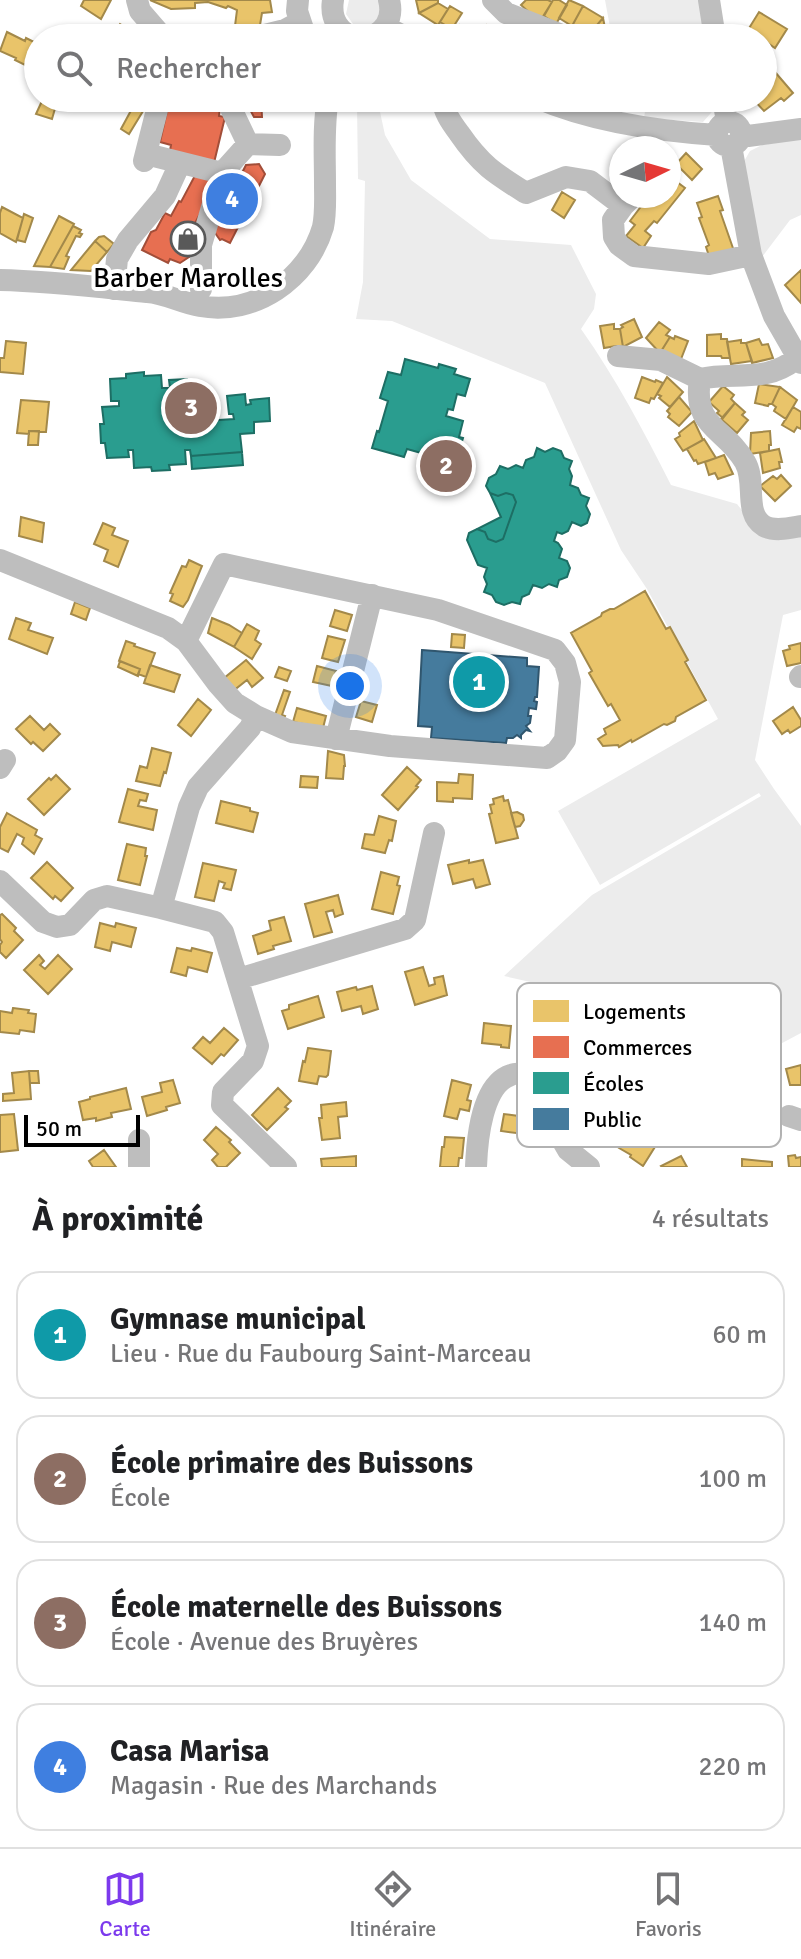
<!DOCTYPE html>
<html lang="fr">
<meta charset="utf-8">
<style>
body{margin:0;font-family:Signika,sans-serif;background:#f6f6f6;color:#202124}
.compass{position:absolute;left:609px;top:136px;width:72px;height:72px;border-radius:50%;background:#fff;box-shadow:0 2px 6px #0004;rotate:85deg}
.scale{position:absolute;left:24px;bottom:20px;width:116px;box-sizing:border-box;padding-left:8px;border:4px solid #000;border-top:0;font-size:22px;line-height:28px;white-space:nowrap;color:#000;-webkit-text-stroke:6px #fff;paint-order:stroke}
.you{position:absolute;left:350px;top:686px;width:28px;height:28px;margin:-20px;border:6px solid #fff;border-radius:50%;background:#1a73e8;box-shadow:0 0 0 12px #1a73e833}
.badge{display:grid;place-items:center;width:52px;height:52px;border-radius:50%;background:#7c3aed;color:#fff;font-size:26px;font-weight:700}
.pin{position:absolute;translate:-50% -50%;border:4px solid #fff;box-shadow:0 2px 8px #0006}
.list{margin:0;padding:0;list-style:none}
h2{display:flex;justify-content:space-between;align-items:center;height:104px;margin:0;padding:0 32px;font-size:34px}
h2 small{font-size:26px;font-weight:400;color:#757577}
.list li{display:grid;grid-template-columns:52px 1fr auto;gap:24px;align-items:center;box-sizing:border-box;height:128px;margin:0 16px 16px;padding:0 16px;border:2px solid #e0e0e0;border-radius:24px}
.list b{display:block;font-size:30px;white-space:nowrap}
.list p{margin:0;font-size:26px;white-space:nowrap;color:#757577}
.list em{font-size:26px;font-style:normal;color:#757577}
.icon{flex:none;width:44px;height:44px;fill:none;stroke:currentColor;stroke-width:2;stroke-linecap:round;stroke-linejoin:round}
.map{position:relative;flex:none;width:801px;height:1167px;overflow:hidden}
.search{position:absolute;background:#fff;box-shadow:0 2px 6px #0004;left:24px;right:24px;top:24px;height:88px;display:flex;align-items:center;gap:20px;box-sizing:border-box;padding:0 28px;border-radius:44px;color:#757577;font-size:30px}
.sheet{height:680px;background:#fff}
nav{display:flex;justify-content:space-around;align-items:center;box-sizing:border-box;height:112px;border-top:2px solid #e0e0e0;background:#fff;font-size:22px;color:#757577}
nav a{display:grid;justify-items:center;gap:4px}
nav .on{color:#7c3aed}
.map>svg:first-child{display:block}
.green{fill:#ececec}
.homes{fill:#e9c46a;stroke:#a3894a;stroke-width:2}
.shops{fill:#e76f51;stroke:#a24e39;stroke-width:2}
.schools{fill:#2a9d8f;stroke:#1d6e64;stroke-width:2}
.public{fill:#457b9d;stroke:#30566e;stroke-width:2}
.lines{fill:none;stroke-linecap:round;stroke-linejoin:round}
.minor{stroke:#bebebe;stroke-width:22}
.labels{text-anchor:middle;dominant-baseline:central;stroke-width:8;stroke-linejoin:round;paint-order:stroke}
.poi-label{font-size:28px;fill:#000;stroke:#fff}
.key{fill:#fff;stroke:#b2b2b2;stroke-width:2}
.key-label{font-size:22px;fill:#000}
</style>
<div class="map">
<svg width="801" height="1167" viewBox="0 0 801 1167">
<rect width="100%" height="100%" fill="#fff"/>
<path class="green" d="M 349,0 L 379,0 L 382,7 L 375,23 L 364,27 L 353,24 L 346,14 Z
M 605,0 L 700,0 L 707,38 L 612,38 Z
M 354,98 L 377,98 L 385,135 L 411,180 L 490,239 L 571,245 L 596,294 L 594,309 L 581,329 C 617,380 643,430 671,485 L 737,504 L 752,523 L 801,533 L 801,610 L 783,615 L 755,760 L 774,789 L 801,826 L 801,1033 L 636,1121 L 544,985 L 504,976 L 592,895 L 761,796 L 759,793 L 600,885 L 558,811 L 718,719 L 647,589 L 621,550 L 545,383 L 392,321 L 356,319 L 363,282 L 365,181 L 358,179 L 357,104 Z
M 647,98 L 717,98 L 718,105 L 703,122 L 644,118 Z
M 801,139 L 801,215 L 790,220 L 762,257 L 743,163 L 750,151 L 762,145 Z"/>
<path class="homes" d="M 84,0 L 111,0 L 101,19 L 81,6 Z
M 150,0 L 270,0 L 272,12 L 262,13 L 259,31 L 235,26 L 237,10 L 228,6 L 226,8 L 208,2 L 195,3 L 195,8 L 171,9 Z
M 416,0 L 438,0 L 438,3 L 419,13 Z
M 526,0 L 548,0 L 552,2 L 542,18 L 532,15 L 521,5 Z
M 553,0 L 559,0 L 567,5 L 556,24 L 544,16 Z
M 569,0 L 583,6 L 572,26 L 559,18 Z
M 438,3 L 448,9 L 438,25 L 419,13 Z
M 450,6 L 462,13 L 452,29 L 440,22 Z
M 583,6 L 603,18 L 592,31 L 586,28 L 583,33 L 572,26 Z
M 759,12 L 787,29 L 775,48 L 763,40 L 763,38 L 743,38 Z
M 603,18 L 607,38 L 593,38 L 592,31 Z
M 120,24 L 143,38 L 111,38 Z
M 460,25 L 482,35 L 481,38 L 453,38 Z
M 487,25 L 500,30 L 496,38 L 481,38 Z
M 7,32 L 25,41 L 26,38 L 36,43 L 25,65 L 15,60 L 16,58 L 0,51 Z
M 775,72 L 793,93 L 784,101 L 781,98 L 764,111 L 752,98 L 763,98 L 763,82 Z
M 123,98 L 151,98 L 129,134 L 121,129 L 134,105 Z
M 618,98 L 633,98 L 632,106 L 617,104 Z
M 42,101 L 56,105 L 52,119 L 36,114 Z
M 686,153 L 702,169 L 692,180 L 676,164 Z
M 669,176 L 685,188 L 657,223 L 654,221 L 645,231 L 651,236 L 643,248 L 626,236 L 635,225 L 630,221 L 649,196 L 669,196 Z
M 562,192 L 575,200 L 564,218 L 552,210 Z
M 718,196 L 723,210 L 720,211 L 734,251 L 710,259 L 706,247 L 709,245 L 699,218 L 702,217 L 697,203 Z
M 2,207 L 23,218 L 16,242 L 0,233 L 0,213 Z
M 24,214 L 33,218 L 25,242 L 17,240 Z
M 59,216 L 74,224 L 50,267 L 34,266 Z
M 73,226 L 81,230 L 79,233 L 82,234 L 80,237 L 76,236 L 66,256 L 69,257 L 64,269 L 50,267 Z
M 104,236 L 114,244 L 107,252 L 95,241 L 99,237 Z
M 95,241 L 107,252 L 91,271 L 71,270 Z
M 801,270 L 801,303 L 785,285 Z
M 634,319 L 642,337 L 623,347 L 620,329 L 623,327 L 621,325 Z
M 659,322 L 670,330 L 666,335 L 670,337 L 660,353 L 646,338 Z
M 614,324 L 614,329 L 620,329 L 623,347 L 616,346 L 604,348 L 600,326 Z
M 721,334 L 721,339 L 727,339 L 730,358 L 722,358 L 721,356 L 707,356 L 707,335 Z
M 675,336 L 688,341 L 681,359 L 660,353 L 670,337 L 674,339 Z
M 759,339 L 762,345 L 768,344 L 773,358 L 752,363 L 746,343 Z
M 741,340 L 741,343 L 746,343 L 752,361 L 731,364 L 727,342 Z
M 6,341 L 26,343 L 23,374 L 0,372 L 0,358 L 4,358 Z
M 642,377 L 655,382 L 656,380 L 663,383 L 654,399 L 651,398 L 649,403 L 635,398 Z
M 667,377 L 683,392 L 670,407 L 659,398 L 661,396 L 657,394 Z
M 759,384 L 780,387 L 772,404 L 769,404 L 768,406 L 755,403 Z
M 723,386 L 734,395 L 731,399 L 735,403 L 723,418 L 717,413 L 719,411 L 709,402 Z
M 780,387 L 797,400 L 786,419 L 774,411 L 776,407 L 772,404 Z
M 679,397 L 692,412 L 679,426 L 668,417 L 670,414 L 667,411 Z
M 21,400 L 49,402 L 46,432 L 29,431 L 29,434 L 17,433 Z
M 735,403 L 745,412 L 742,415 L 748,420 L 737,433 L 721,419 Z
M 793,407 L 801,412 L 801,429 L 797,427 L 794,432 L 782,425 Z
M 694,421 L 703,440 L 683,451 L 675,439 L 680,436 L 679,433 Z
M 29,431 L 39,431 L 38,445 L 28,445 Z
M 770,431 L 771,445 L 769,445 L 769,451 L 750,454 L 751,433 Z
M 704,439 L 716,458 L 698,464 L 696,460 L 694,461 L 687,449 Z
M 779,449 L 782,462 L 779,462 L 780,468 L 763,473 L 760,453 Z
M 724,455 L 733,474 L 718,479 L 715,473 L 709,475 L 705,462 Z
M 781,475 L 791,486 L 775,501 L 760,486 L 773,476 L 777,479 Z
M 21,517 L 44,523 L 42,542 L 19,536 Z
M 103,523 L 115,528 L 112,535 L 128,541 L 118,567 L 104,561 L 108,550 L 94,544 Z
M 189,560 L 202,566 L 188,600 L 183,607 L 170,601 L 173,594 L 170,593 L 182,566 L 186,567 Z
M 645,591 L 666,629 L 670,627 L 688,660 L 685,662 L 706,700 L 676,717 L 675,721 L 667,725 L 664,724 L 632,742 L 631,740 L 619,747 L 618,745 L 603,746 L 598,739 L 606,734 L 604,729 L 620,720 L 611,704 L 608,706 L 589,673 L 592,671 L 571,633 L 601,616 L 602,613 L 610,609 L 614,609 Z
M 75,602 L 90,608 L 86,620 L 71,614 Z
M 335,610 L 352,615 L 347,631 L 330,626 Z
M 16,618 L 31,623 L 28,630 L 53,638 L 47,654 L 9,639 Z
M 212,618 L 229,625 L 242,633 L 234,647 L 208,633 Z
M 247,624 L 259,631 L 255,640 L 261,644 L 252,659 L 234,647 Z
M 452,634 L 465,635 L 464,648 L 451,647 Z
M 328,636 L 345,640 L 338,662 L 322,658 Z
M 126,641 L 135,644 L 134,646 L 155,653 L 146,677 L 138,674 L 140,669 L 119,661 Z
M 801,643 L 801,663 L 787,666 L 783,651 L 790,649 L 789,646 Z
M 246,660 L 263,678 L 252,687 L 247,680 L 233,691 L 223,679 Z
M 120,661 L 140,669 L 138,676 L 118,667 Z
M 150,665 L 180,675 L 174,692 L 144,683 Z
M 317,666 L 336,671 L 332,686 L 313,682 Z
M 279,667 L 291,671 L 287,681 L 275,677 Z
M 284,690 L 290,692 L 282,715 L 285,716 L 283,720 L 275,715 Z
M 198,699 L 211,710 L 191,736 L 178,725 Z
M 361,701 L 377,705 L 372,722 L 356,717 Z
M 793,707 L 801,720 L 801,726 L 790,733 L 788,730 L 782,734 L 773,721 Z
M 297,708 L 326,716 L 323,728 L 293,722 Z
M 30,716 L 44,730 L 50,724 L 60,734 L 43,751 L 33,742 L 31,744 L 16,729 Z
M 152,748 L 171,753 L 166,773 L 164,772 L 160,786 L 136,781 L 140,766 L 147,768 Z
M 328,751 L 344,755 L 345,766 L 344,766 L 343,779 L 326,778 Z
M 407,767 L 421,780 L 416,786 L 418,787 L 398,810 L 382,795 Z
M 459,774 L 473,775 L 472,799 L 453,798 L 453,802 L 437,801 L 437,782 L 458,783 Z
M 56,775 L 70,789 L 44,815 L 28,799 L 49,778 L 51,780 Z
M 301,776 L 318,777 L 317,788 L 300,787 Z
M 128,789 L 148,794 L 146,801 L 140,800 L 138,806 L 157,810 L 153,830 L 119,822 Z
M 503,796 L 504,801 L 508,800 L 518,838 L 496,843 L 489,814 L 492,813 L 490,805 L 494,804 L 493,799 Z
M 221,801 L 250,808 L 250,811 L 258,813 L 253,832 L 216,823 Z
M 517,812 L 523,815 L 524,820 L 520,826 L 515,827 L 511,813 Z
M 7,813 L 37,830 L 35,835 L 42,839 L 34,854 L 22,844 L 24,838 L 17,834 L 8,852 L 0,848 L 0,827 Z
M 379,816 L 396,821 L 392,841 L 389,840 L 385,853 L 362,848 L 365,834 L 374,835 Z
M 127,844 L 146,848 L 145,856 L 147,856 L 140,885 L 118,880 Z
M 469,860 L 469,863 L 483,860 L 490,884 L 476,888 L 473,879 L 453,884 L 448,865 Z
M 47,862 L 73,888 L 61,901 L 55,896 L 53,899 L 31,878 Z
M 203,863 L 236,870 L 231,890 L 223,888 L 225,883 L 219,881 L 214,901 L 195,897 Z
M 381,872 L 399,877 L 397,885 L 400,886 L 393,914 L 372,909 Z
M 338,895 L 343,914 L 335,917 L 333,910 L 326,912 L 332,932 L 314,937 L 305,904 Z
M 2,914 L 16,928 L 14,931 L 23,940 L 6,958 L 0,952 L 0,945 L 2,942 L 0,939 L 0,915 Z
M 284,917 L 291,941 L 273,946 L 274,949 L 258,954 L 253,936 L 271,930 L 269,921 Z
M 100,923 L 115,927 L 116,923 L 136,928 L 131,947 L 112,942 L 110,951 L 95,947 Z
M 177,948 L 191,951 L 192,948 L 212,953 L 207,972 L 188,967 L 186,976 L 171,972 Z
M 39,955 L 44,961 L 40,965 L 45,969 L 58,955 L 72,969 L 48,994 L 24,970 Z
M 423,967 L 429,986 L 435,984 L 434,978 L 443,976 L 447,995 L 415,1005 L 405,972 Z
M 372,986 L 378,1009 L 363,1014 L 361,1006 L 342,1011 L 337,992 L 356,987 L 357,990 Z
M 318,996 L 324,1017 L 288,1029 L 282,1011 L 289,1009 L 289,1005 Z
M 13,1008 L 29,1010 L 28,1013 L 36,1014 L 34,1032 L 20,1030 L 19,1034 L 0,1032 L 0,1011 L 12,1013 Z
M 484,1023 L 511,1026 L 509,1048 L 501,1047 L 501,1045 L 482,1043 Z
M 224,1028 L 238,1040 L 224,1056 L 221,1054 L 212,1064 L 193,1048 L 203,1037 L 210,1043 Z
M 308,1048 L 331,1051 L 328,1075 L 326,1077 L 319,1076 L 317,1084 L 299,1081 L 303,1061 L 305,1062 Z
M 801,1065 L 801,1085 L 790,1085 L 786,1069 Z
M 29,1071 L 31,1099 L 3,1101 L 3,1094 L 14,1093 L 12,1073 Z
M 29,1071 L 38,1071 L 39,1083 L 30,1083 Z
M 173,1080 L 180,1103 L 166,1107 L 167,1110 L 147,1116 L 142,1097 L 162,1092 L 160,1083 Z
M 452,1080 L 471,1085 L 467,1100 L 471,1101 L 469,1111 L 460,1109 L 457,1119 L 444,1116 Z
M 126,1088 L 131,1109 L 111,1113 L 112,1117 L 96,1121 L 96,1118 L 83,1120 L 79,1102 L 90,1099 L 90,1097 Z
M 278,1088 L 291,1101 L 285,1107 L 288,1109 L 267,1130 L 252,1115 Z
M 346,1102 L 347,1116 L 338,1117 L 340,1138 L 322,1140 L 319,1118 L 322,1118 L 321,1105 Z
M 519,1112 L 527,1113 L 524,1134 L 501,1131 L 504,1114 L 519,1116 Z
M 14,1114 L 18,1150 L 0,1152 L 0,1115 Z
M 216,1127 L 231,1140 L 229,1142 L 240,1153 L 226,1167 L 218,1167 L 212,1160 L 218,1154 L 204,1140 Z
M 628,1133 L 639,1139 L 642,1133 L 658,1142 L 643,1166 L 630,1157 L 631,1155 L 619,1148 Z
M 445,1137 L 464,1138 L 462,1158 L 459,1158 L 458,1167 L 440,1167 L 442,1147 L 444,1147 Z
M 104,1150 L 116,1167 L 93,1167 L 89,1161 Z
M 795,1155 L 796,1158 L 801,1157 L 801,1167 L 789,1167 L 788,1156 Z
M 356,1156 L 356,1167 L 322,1167 L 321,1159 Z
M 681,1156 L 687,1167 L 662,1167 L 661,1166 Z
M 742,1159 L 772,1162 L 772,1167 L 742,1167 Z"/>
<path class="shops" d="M 170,98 L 178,98 L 220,108 L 219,116 L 225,117 L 213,167 L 169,156 L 171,145 L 160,142 Z
M 248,98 L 261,98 L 262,117 L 254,117 L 247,104 Z
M 259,164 L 265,174 L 230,243 L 222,239 L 220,240 L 213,230 L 246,165 Z
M 199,168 L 214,187 L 193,227 L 194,243 L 188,246 L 189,257 L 180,263 L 170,259 L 168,263 L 142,250 L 151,232 L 156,230 L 165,213 L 171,216 L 179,201 L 181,202 Z"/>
<path class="schools" d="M 405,359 L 438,368 L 439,364 L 456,369 L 454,374 L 470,379 L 465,396 L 457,394 L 453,410 L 448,409 L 446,416 L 463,421 L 459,437 L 463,438 L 458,455 L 442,450 L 439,458 L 407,449 L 404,457 L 372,448 L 377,431 L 379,432 L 388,401 L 380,398 L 388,372 L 401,375 Z
M 144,372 L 144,376 L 161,375 L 162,388 L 170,388 L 169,380 L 187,379 L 189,399 L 193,399 L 195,417 L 187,417 L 188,422 L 234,419 L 233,414 L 229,414 L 227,396 L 245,394 L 246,405 L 251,404 L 250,400 L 269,398 L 270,421 L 254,422 L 254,433 L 240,434 L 242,452 L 191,456 L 190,450 L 185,450 L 186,464 L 169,465 L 170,470 L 152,471 L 151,467 L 134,468 L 133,450 L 128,450 L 129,457 L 107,458 L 105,443 L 101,443 L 100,424 L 104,424 L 102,407 L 119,406 L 119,401 L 111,401 L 110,379 L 126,378 L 126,374 Z
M 537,448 L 545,452 L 553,448 L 561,451 L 564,458 L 572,461 L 569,469 L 572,476 L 570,485 L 578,488 L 581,495 L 589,498 L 586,506 L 590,514 L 587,523 L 581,526 L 572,522 L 568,531 L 562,534 L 557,532 L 554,541 L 558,543 L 562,549 L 559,558 L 567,561 L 570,568 L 567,577 L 559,580 L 557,587 L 549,584 L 542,588 L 533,585 L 529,594 L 522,597 L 520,604 L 512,602 L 504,605 L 496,602 L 492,595 L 484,592 L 487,584 L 484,577 L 487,568 L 478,565 L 467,540 L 469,533 L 477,529 L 485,532 L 488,539 L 496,542 L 503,539 L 516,502 L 513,495 L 506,493 L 498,496 L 490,493 L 486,486 L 489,478 L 496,474 L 500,466 L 508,469 L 516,465 L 523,468 L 526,460 L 534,457 Z
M 242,452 L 243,465 L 192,469 L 191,456 Z
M 490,493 L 498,496 L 506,493 L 513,495 L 516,502 L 503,539 L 496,542 L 488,539 L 485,532 L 477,529 L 501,517 Z"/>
<path class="public" d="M 422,650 L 527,658 L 527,666 L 539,667 L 537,697 L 535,697 L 534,701 L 537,702 L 536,709 L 529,708 L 528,716 L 531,716 L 530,723 L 526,726 L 530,731 L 526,730 L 521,735 L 521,738 L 517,735 L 513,738 L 507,738 L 506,743 L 431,738 L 432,727 L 418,726 Z"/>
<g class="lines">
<path class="minor" d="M 137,0 L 140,11 L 159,33
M 298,0 L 297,11 L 306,38
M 333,0 C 330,19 339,34 357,38
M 493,0 L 506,13 L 569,38
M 709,0 L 715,38
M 386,27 L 407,38
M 252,38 L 285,30 L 300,22
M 365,38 C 384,34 394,19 389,0
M 442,98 C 444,112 450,121 459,133 C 481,165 494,173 526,193 L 566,177 L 590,181 L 623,206 L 633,196
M 537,98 C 593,122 656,131 717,135
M 723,98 L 727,122
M717 134a12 12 0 1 1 24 0a12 12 0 1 1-24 0Z
M 741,135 L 748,136 L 801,129
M 248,144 L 280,145
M 731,146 L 751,255 L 774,316 L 801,363
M 146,154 L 222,173
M 144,161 L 160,98
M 623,206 L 613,220 L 614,237 L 619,245 L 634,256 L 709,264 L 751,255
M 0,280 C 49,281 98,287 147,292 C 165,293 182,303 200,306 C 254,316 308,279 323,227 C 326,213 325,198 325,184 C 325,156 323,126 328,98
M 114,289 L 117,259 L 128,240 L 165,196 L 176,172
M 201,289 L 201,245 L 222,173 L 248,144 L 226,98
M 618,356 L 661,360 L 700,379
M 797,358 C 766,384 735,371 700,379 C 692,428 726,428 745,462 C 757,482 743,513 764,526 C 775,532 790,528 801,526
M 0,560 L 168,628 L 186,641 L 218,684 L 235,703 L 256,716 L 292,732 L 390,746 L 547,758 L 557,751 L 565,740 L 570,682 L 565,663 L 555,650 L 438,610 L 224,564 L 186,641
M 800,677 L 801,676
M 256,716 L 250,728 L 198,787 L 189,807 L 161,908 L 215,922 L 223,932 L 258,1046 L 253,1061 L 223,1092 L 222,1105 L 286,1167
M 336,739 L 372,595
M 0,768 L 5,760
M 0,881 L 43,922 L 57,927 L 70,925 L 94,900 L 107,896 L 161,908
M 238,979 L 405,929 L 415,920 L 434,833
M 789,1116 L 801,1120
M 139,1167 L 139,1140
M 476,1167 C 477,1140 482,1084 511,1075 C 517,1072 524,1075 530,1076 L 541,1093 L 553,1124 L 568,1150 L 589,1167"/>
</g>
<defs>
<g id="shop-ring" transform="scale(1.8)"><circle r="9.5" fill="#fff" stroke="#595959" stroke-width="1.5"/><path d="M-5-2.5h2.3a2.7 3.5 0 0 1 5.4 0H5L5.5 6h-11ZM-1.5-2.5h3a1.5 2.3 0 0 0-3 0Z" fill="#595959"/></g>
</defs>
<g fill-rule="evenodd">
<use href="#shop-ring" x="188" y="239"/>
</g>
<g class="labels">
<g class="poi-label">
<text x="188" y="278">Barber Marolles</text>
</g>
</g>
<rect x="517" y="983" width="264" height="164" rx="12" class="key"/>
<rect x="533" y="1000" width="36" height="22" fill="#e9c46a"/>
<rect x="533" y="1036" width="36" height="22" fill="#e76f51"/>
<rect x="533" y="1072" width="36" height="22" fill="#2a9d8f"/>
<rect x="533" y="1108" width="36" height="22" fill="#457b9d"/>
<g class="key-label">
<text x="583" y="1019">Logements</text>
<text x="583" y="1055">Commerces</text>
<text x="583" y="1091">Écoles</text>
<text x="583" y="1127">Public</text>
</g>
</svg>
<svg class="compass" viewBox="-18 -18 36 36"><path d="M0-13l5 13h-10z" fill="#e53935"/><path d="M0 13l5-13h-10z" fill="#757577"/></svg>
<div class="scale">50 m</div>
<div class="you"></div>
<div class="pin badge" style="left:479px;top:682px;background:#0f9aa8">1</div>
<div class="pin badge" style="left:446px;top:466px;background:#8d6e63">2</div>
<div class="pin badge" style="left:191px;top:408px;background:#8d6e63">3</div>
<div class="pin badge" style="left:232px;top:199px;background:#3f7fe0">4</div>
<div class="search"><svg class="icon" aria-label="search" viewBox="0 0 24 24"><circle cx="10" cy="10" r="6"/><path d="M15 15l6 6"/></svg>Rechercher</div>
</div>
<section class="sheet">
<h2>À proximité<small>4 résultats</small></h2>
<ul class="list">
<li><span class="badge" style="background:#0f9aa8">1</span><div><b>Gymnase municipal</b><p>Lieu · Rue du Faubourg Saint-Marceau</p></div><em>60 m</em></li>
<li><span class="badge" style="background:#8d6e63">2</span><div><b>École primaire des Buissons</b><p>École</p></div><em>100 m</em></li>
<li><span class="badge" style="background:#8d6e63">3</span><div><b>École maternelle des Buissons</b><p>École · Avenue des Bruyères</p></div><em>140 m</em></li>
<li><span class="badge" style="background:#3f7fe0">4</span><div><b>Casa Marisa</b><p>Magasin · Rue des Marchands</p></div><em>220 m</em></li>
</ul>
</section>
<nav>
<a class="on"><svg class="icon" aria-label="map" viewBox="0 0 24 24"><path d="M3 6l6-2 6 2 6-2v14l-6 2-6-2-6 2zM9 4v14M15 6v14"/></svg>Carte</a>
<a><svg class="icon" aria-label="directions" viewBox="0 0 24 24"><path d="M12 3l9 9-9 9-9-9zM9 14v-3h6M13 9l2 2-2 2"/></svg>Itinéraire</a>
<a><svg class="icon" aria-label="saved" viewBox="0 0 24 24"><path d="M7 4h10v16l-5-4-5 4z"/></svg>Favoris</a>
</nav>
